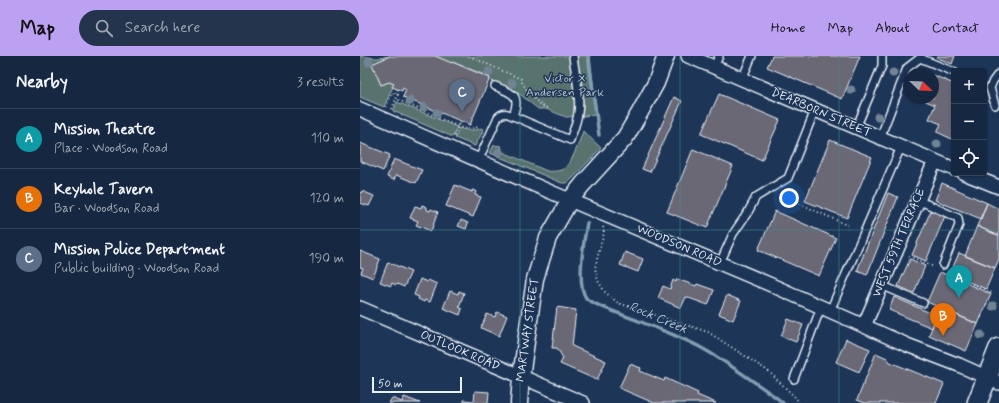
<!DOCTYPE html>
<meta charset="utf-8">
<style>
body{margin:0;font-family:Mynerve,sans-serif;background:#23344c;color:#f1f3f6}
.controls{position:absolute;right:12px;top:12px;display:grid;overflow:hidden;border-radius:4px;box-shadow:0 1px 3px #0004}
.controls button{width:36px;height:36px;display:grid;place-items:center;padding:0;border:0;border-bottom:1px solid #35445a;background:#162841;color:#f1f3f6;font:20px sans-serif}
.compass{position:absolute;left:543px;top:12px;width:36px;height:36px;border-radius:50%;background:#162841;box-shadow:0 1px 3px #0004;rotate:113deg}
.scale{position:absolute;left:12px;bottom:10px;width:90px;box-sizing:border-box;padding-left:4px;border:2px solid #e8f1f8;border-top:0;font-size:11px;line-height:14px;white-space:nowrap;color:#e8f1f8;-webkit-text-stroke:3px #1d3557;paint-order:stroke}
.you{position:absolute;left:429px;top:142px;width:14px;height:14px;margin:-10px;border:3px solid #fff;border-radius:50%;background:#1a73e8;box-shadow:0 0 0 6px #1a73e833}
.badge{display:grid;place-items:center;width:26px;height:26px;border-radius:50%;background:#bca0f2;color:#fff;font-size:13px;font-weight:700}
.pin{position:absolute;translate:-50% -33px;filter:drop-shadow(0 1px 2px #0008)}
.pin::after{content:'';position:absolute;top:21px;width:14px;height:12px;background:inherit;clip-path:polygon(0 0,100% 0,50% 100%)}
.list{margin:0;padding:0;list-style:none}
h2{display:flex;justify-content:space-between;align-items:center;height:52px;margin:0;padding:0 16px;font-size:17px}
h2 small{font-size:13px;font-weight:400;color:#9ea6b1}
.list li{display:grid;grid-template-columns:26px 1fr auto;gap:12px;align-items:center;box-sizing:border-box;height:60px;padding:0 16px;border-top:1px solid #35445a}
.list b{display:block;font-size:15px;white-space:nowrap}
.list p{margin:0;font-size:13px;white-space:nowrap;color:#9ea6b1}
.list em{font-size:13px;font-style:normal;color:#9ea6b1}
.icon{flex:none;width:22px;height:22px;fill:none;stroke:currentColor;stroke-width:2;stroke-linecap:round;stroke-linejoin:round}
.map{position:relative;flex:none;width:639px;height:347px;overflow:hidden}
header{display:flex;align-items:center;gap:24px;box-sizing:border-box;height:56px;padding:0 20px;background:#bca0f2;color:#111}
header strong{font-size:19px}
nav{display:flex;gap:22px;margin-inline-start:auto;font-size:14px}
.search{width:280px;height:36px;background:#23344c;display:flex;align-items:center;gap:10px;box-sizing:border-box;padding:0 14px;border-radius:22px;color:#9ea6b1;font-size:15px}
main{display:flex}
aside{flex:1;background:#162841}
.map>svg:first-child{display:block}
.green{fill:#58726e;stroke:#a0b2b3}
.lines{fill:none;stroke-linecap:round;stroke-linejoin:round}
.stream{stroke:#819eb2;stroke-width:3.5}
.building{fill:#6b6775;stroke:#e8f1f8}
.service-casing{stroke:#e8f1f8;stroke-width:10}
.minor-casing{stroke:#e8f1f8;stroke-width:16}
.tertiary-casing{stroke:#e8f1f8;stroke-width:19}
.secondary-casing{stroke:#e8f1f8;stroke-width:22}
.path{stroke:#e8f1f8;stroke-width:2;stroke-dasharray:1 3;stroke-linecap:butt}
.service{stroke:#1d3557;stroke-width:7}
.minor{stroke:#1d3557;stroke-width:13}
.tertiary{stroke:#1d3557;stroke-width:16}
.secondary{stroke:#1d3557;stroke-width:19}
.tree{fill:#718495}
.grid{fill:none;stroke:#3a8f8a;stroke-width:1;stroke-opacity:0.55}
.labels{text-anchor:middle;dominant-baseline:central;stroke-width:3;stroke-linejoin:round;paint-order:stroke}
.park-label{font-size:12px;fill:#b6c5c8;stroke:#1d3557}
.street-label{font-size:12px;fill:#e8f1f8;stroke:#1d3557}
.water-label{font-size:13px;font-style:italic;fill:#acc1cf;stroke:#1d3557}
</style>
<header>
<strong>Map</strong>
<div class="search"><svg class="icon" aria-label="search" viewBox="0 0 24 24"><circle cx="10" cy="10" r="6"/><path d="M15 15l6 6"/></svg>Search here</div>
<nav><a>Home</a><a>Map</a><a>About</a><a>Contact</a></nav>
</header>
<main>
<aside>
<h2>Nearby<small>3 results</small></h2>
<ul class="list">
<li><span class="badge" style="background:#0f9aa8">A</span><div><b>Mission Theatre</b><p>Place · Woodson Road</p></div><em>110 m</em></li>
<li><span class="badge" style="background:#e8710a">B</span><div><b>Keyhole Tavern</b><p>Bar · Woodson Road</p></div><em>120 m</em></li>
<li><span class="badge" style="background:#5c6f8a">C</span><div><b>Mission Police Department</b><p>Public building · Woodson Road</p></div><em>190 m</em></li>
</ul>
</aside>
<div class="map">
<svg width="639" height="347" viewBox="0 0 639 347">
<rect width="100%" height="100%" fill="#1d3557"/>
<filter id="ink" filterUnits="userSpaceOnUse"><feTurbulence type="fractalNoise" baseFrequency=".025" numOctaves="2"/><feDisplacementMap in="SourceGraphic" scale="8" xChannelSelector="R" yChannelSelector="G"/><feConvolveMatrix kernelMatrix="1 2 1 2 8 2 1 2 1" color-interpolation-filters="sRGB"/></filter>
<g filter="url(#ink)">
<path class="green" d="M 0,0 C 6,0 11,2 17,2 C 22,2 25,0 30,0 L 12,8 L 21,29 L 29,26 L 34,28 L 24,51 L 0,41 Z
M 75,0 L 230,0 L 237,59 L 206,61 L 186,53 L 178,53 L 156,35 L 129,24 L 130,21 L 93,6 L 92,7 Z
M 37,46 L 97,71 L 93,81 L 33,55 Z
M 99,72 C 107,75 114,75 122,72 L 123,75 L 115,90 L 95,82 Z
M 223,75 L 241,92 L 212,123 L 207,127 L 202,127 L 130,97 L 134,89 L 141,90 L 143,96 L 187,115 C 193,116 202,115 206,111 C 213,104 220,84 223,75 Z"/>
<g class="lines">
<path class="stream" d="M 228,0 L 239,79
M 227,167 C 224,185 216,227 226,242 C 230,248 269,261 279,265 C 298,273 319,280 338,290 C 366,305 391,324 417,342 L 423,347"/>
</g>
<path class="building" d="M 30,0 L 75,0 L 92,7 L 92,6 L 130,22 L 110,69 L 43,41 L 46,34 L 43,32 L 42,35 L 32,31 L 34,28 L 29,26 L 21,29 L 12,8 Z
M 412,0 L 500,0 L 482,43 L 407,11 Z
M 577,0 L 595,0 L 592,8 L 576,1 Z
M 557,12 L 570,18 L 555,18 Z
M 573,19 L 594,28 L 594,84 L 577,76 L 581,68 L 569,63 L 575,49 L 559,42 L 573,42 Z
M 359,38 L 420,64 L 402,104 L 341,78 Z
M 314,41 L 322,45 L 290,116 L 282,113 Z
M 470,84 L 512,101 L 487,162 L 445,145 Z
M 0,87 L 30,99 L 23,115 L 0,105 Z
M 333,93 L 373,110 L 347,172 L 307,156 Z
M 34,103 L 62,114 L 56,127 L 36,119 L 34,124 L 27,121 Z
M 582,127 L 627,147 L 621,163 L 575,144 Z
M 95,129 L 112,136 L 112,134 L 116,135 L 115,139 L 121,141 L 113,161 L 86,150 Z
M 2,135 L 14,140 L 9,150 L 0,147 L 0,140 Z
M 528,137 L 538,141 L 507,219 L 497,215 Z
M 627,147 L 639,153 L 639,180 L 617,170 Z
M 62,149 L 67,151 L 67,154 L 70,155 L 71,153 L 78,156 L 71,175 L 56,169 L 58,165 L 50,162 L 55,150 L 61,152 Z
M 571,154 L 585,160 L 566,205 L 552,199 Z
M 415,155 L 476,182 L 459,220 L 398,194 Z
M 101,164 L 108,167 L 106,173 L 98,170 Z
M 617,170 L 639,180 L 639,203 L 635,212 L 605,200 Z
M 0,195 L 20,203 L 13,222 L 1,217 L 3,212 L 0,211 Z
M 265,196 L 283,203 L 278,216 L 260,209 Z
M 599,197 L 635,212 L 626,233 L 590,218 Z
M 550,203 L 565,210 L 554,237 L 538,230 Z
M 28,206 L 51,216 L 44,231 L 37,228 L 36,229 L 32,227 L 31,230 L 20,226 Z
M 580,216 L 631,238 L 618,268 L 567,246 Z
M 60,223 L 67,226 L 68,224 L 77,228 L 70,246 L 65,244 L 64,246 L 58,243 L 59,241 L 54,239 Z
M 317,223 L 336,230 L 337,228 L 354,234 L 348,249 L 326,241 L 321,252 L 298,242 L 303,230 L 310,233 L 313,224 L 316,226 Z
M 90,235 L 98,238 L 99,235 L 104,237 L 99,251 L 102,253 L 100,259 L 83,252 Z
M 367,239 L 381,245 L 373,264 L 359,258 Z
M 534,241 L 577,260 L 572,272 L 529,254 Z
M 197,251 L 216,254 L 212,290 L 246,305 L 237,324 L 200,308 L 203,302 L 197,292 L 192,292 Z
M 137,256 L 147,260 L 139,280 L 121,272 L 127,258 L 135,261 Z
M 589,256 L 618,268 L 606,295 L 569,279 L 575,264 L 584,267 Z
M 428,263 L 443,269 L 436,286 L 421,280 Z
M 486,283 L 510,293 L 499,316 L 476,306 Z
M 516,297 L 527,302 L 530,306 L 584,328 L 576,347 L 505,347 L 497,344 Z
M 270,308 L 281,312 L 280,315 L 304,325 L 305,322 L 338,337 L 337,339 L 356,347 L 294,347 L 259,332 Z
M 115,335 L 129,336 L 128,347 L 104,347 L 104,344 L 114,345 Z
M 44,341 L 60,347 L 29,347 L 32,342 L 42,346 Z"/>
<g class="lines">
<g class="service-casing">
<path id="service" d="M 560,2 L 594,16
M 354,11 L 359,0
M 382,23 L 392,0
M 135,30 C 153,38 161,38 153,60 L 210,84 C 213,75 217,66 218,57 C 221,38 215,18 213,0
M 635,49 L 630,32 L 633,25 L 639,17
M 496,72 L 522,10 L 522,0
M 520,82 L 547,12 L 560,2 L 561,0
M 118,105 L 138,61 C 143,56 147,57 153,60
M 557,145 L 567,148 L 598,162 L 599,169 L 583,209
M 360,207 L 373,178 L 388,156 L 396,141 L 428,122 L 455,54
M 521,229 L 563,247
M 470,255 L 541,91
M 434,323 L 461,251"/>
</g>
<g class="minor-casing">
<path id="minor" d="M 328,0 L 594,113
M 0,53 L 193,137 L 409,228 L 547,289 L 599,309 L 639,327
M 604,117 L 639,131
M 0,252 L 223,347
M 504,270 L 575,105"/>
</g>
<g class="tertiary-casing">
<path id="tertiary" d="M 159,347 L 161,321 L 175,223 L 188,182 L 210,144 L 223,128 L 265,82 L 279,58 L 296,27 L 306,0"/>
</g>
<g class="secondary-casing">
<path id="secondary" d="M 617,347 L 639,292"/>
</g>
<path class="path" d="M 109,0 L 161,23 C 163,31 178,49 186,52 L 189,50
M 38,33 L 35,38 L 38,39 L 36,43 L 102,72 L 110,73 L 118,71
M 26,51 L 32,37 L 35,38
M 32,53 L 36,43
M 94,80 L 100,65
M 436,146 L 489,170
M 243,171 L 244,177 L 238,199 L 235,212 L 238,225 L 245,236 L 258,247 L 348,276 L 408,315 L 436,342 L 439,347
M 549,200 L 574,211
M 587,216 L 589,218 L 634,238
M 621,261 L 623,262"/>
<use href="#service" class="service"/>
<use href="#minor" class="minor"/>
<use href="#tertiary" class="tertiary"/>
<use href="#secondary" class="secondary"/>
</g>
<g class="tree">
<circle cx="9" cy="6" r="4.5"/>
<circle cx="129" cy="16" r="4.5"/>
<circle cx="533" cy="17" r="4.5"/>
<circle cx="152" cy="27" r="4.5"/>
<circle cx="491" cy="34" r="4.5"/>
<circle cx="50" cy="45" r="4.5"/>
<circle cx="64" cy="51" r="4.5"/>
<circle cx="77" cy="57" r="4.5"/>
<circle cx="518" cy="61" r="4.5"/>
<circle cx="577" cy="88" r="4.5"/>
<circle cx="139" cy="96" r="4.5"/>
<circle cx="633" cy="250" r="4.5"/>
<circle cx="621" cy="279" r="4.5"/>
</g>
</g>
<path class="grid" d="M 160,0 L 160,347M 320,0 L 320,347M 479,0 L 479,347M 0,174 L 639,174"/>
<g class="labels">
<g class="park-label">
<text x="205" y="23">Victor X<tspan x="205" dy="14">Andersen Park</tspan></text>
</g>
<g class="street-label">
<text transform="translate(461 57) rotate(23)">DEARBORN STREET</text>
<text transform="translate(539 187) rotate(-67)">WEST 59TH TERRACE</text>
<text transform="translate(319 190) rotate(23)">WOODSON ROAD</text>
<text transform="translate(168 274) rotate(-82)">MARTWAY STREET</text>
<text transform="translate(100 295) rotate(23)">OUTLOOK ROAD</text>
</g>
<g class="water-label">
<text transform="translate(298 262) rotate(23)">Rock Creek</text>
</g>
</g>
</svg>
<div class="controls">
<button>+</button>
<button>−</button>
<button><svg class="icon" aria-label="locate" viewBox="0 0 24 24"><circle cx="12" cy="12" r="6"/><path d="M12 2v4M12 18v4M2 12h4M18 12h4"/></svg></button>
</div>
<svg class="compass" viewBox="-18 -18 36 36"><path d="M0-13l5 13h-10z" fill="#e53935"/><path d="M0 13l5-13h-10z" fill="#9ea6b1"/></svg>
<div class="scale">50 m</div>
<div class="you"></div>
<div class="pin badge" style="left:599px;top:242px;background:#0f9aa8">A</div>
<div class="pin badge" style="left:583px;top:280px;background:#e8710a">B</div>
<div class="pin badge" style="left:102px;top:56px;background:#5c6f8a">C</div>
</div>
</main>
